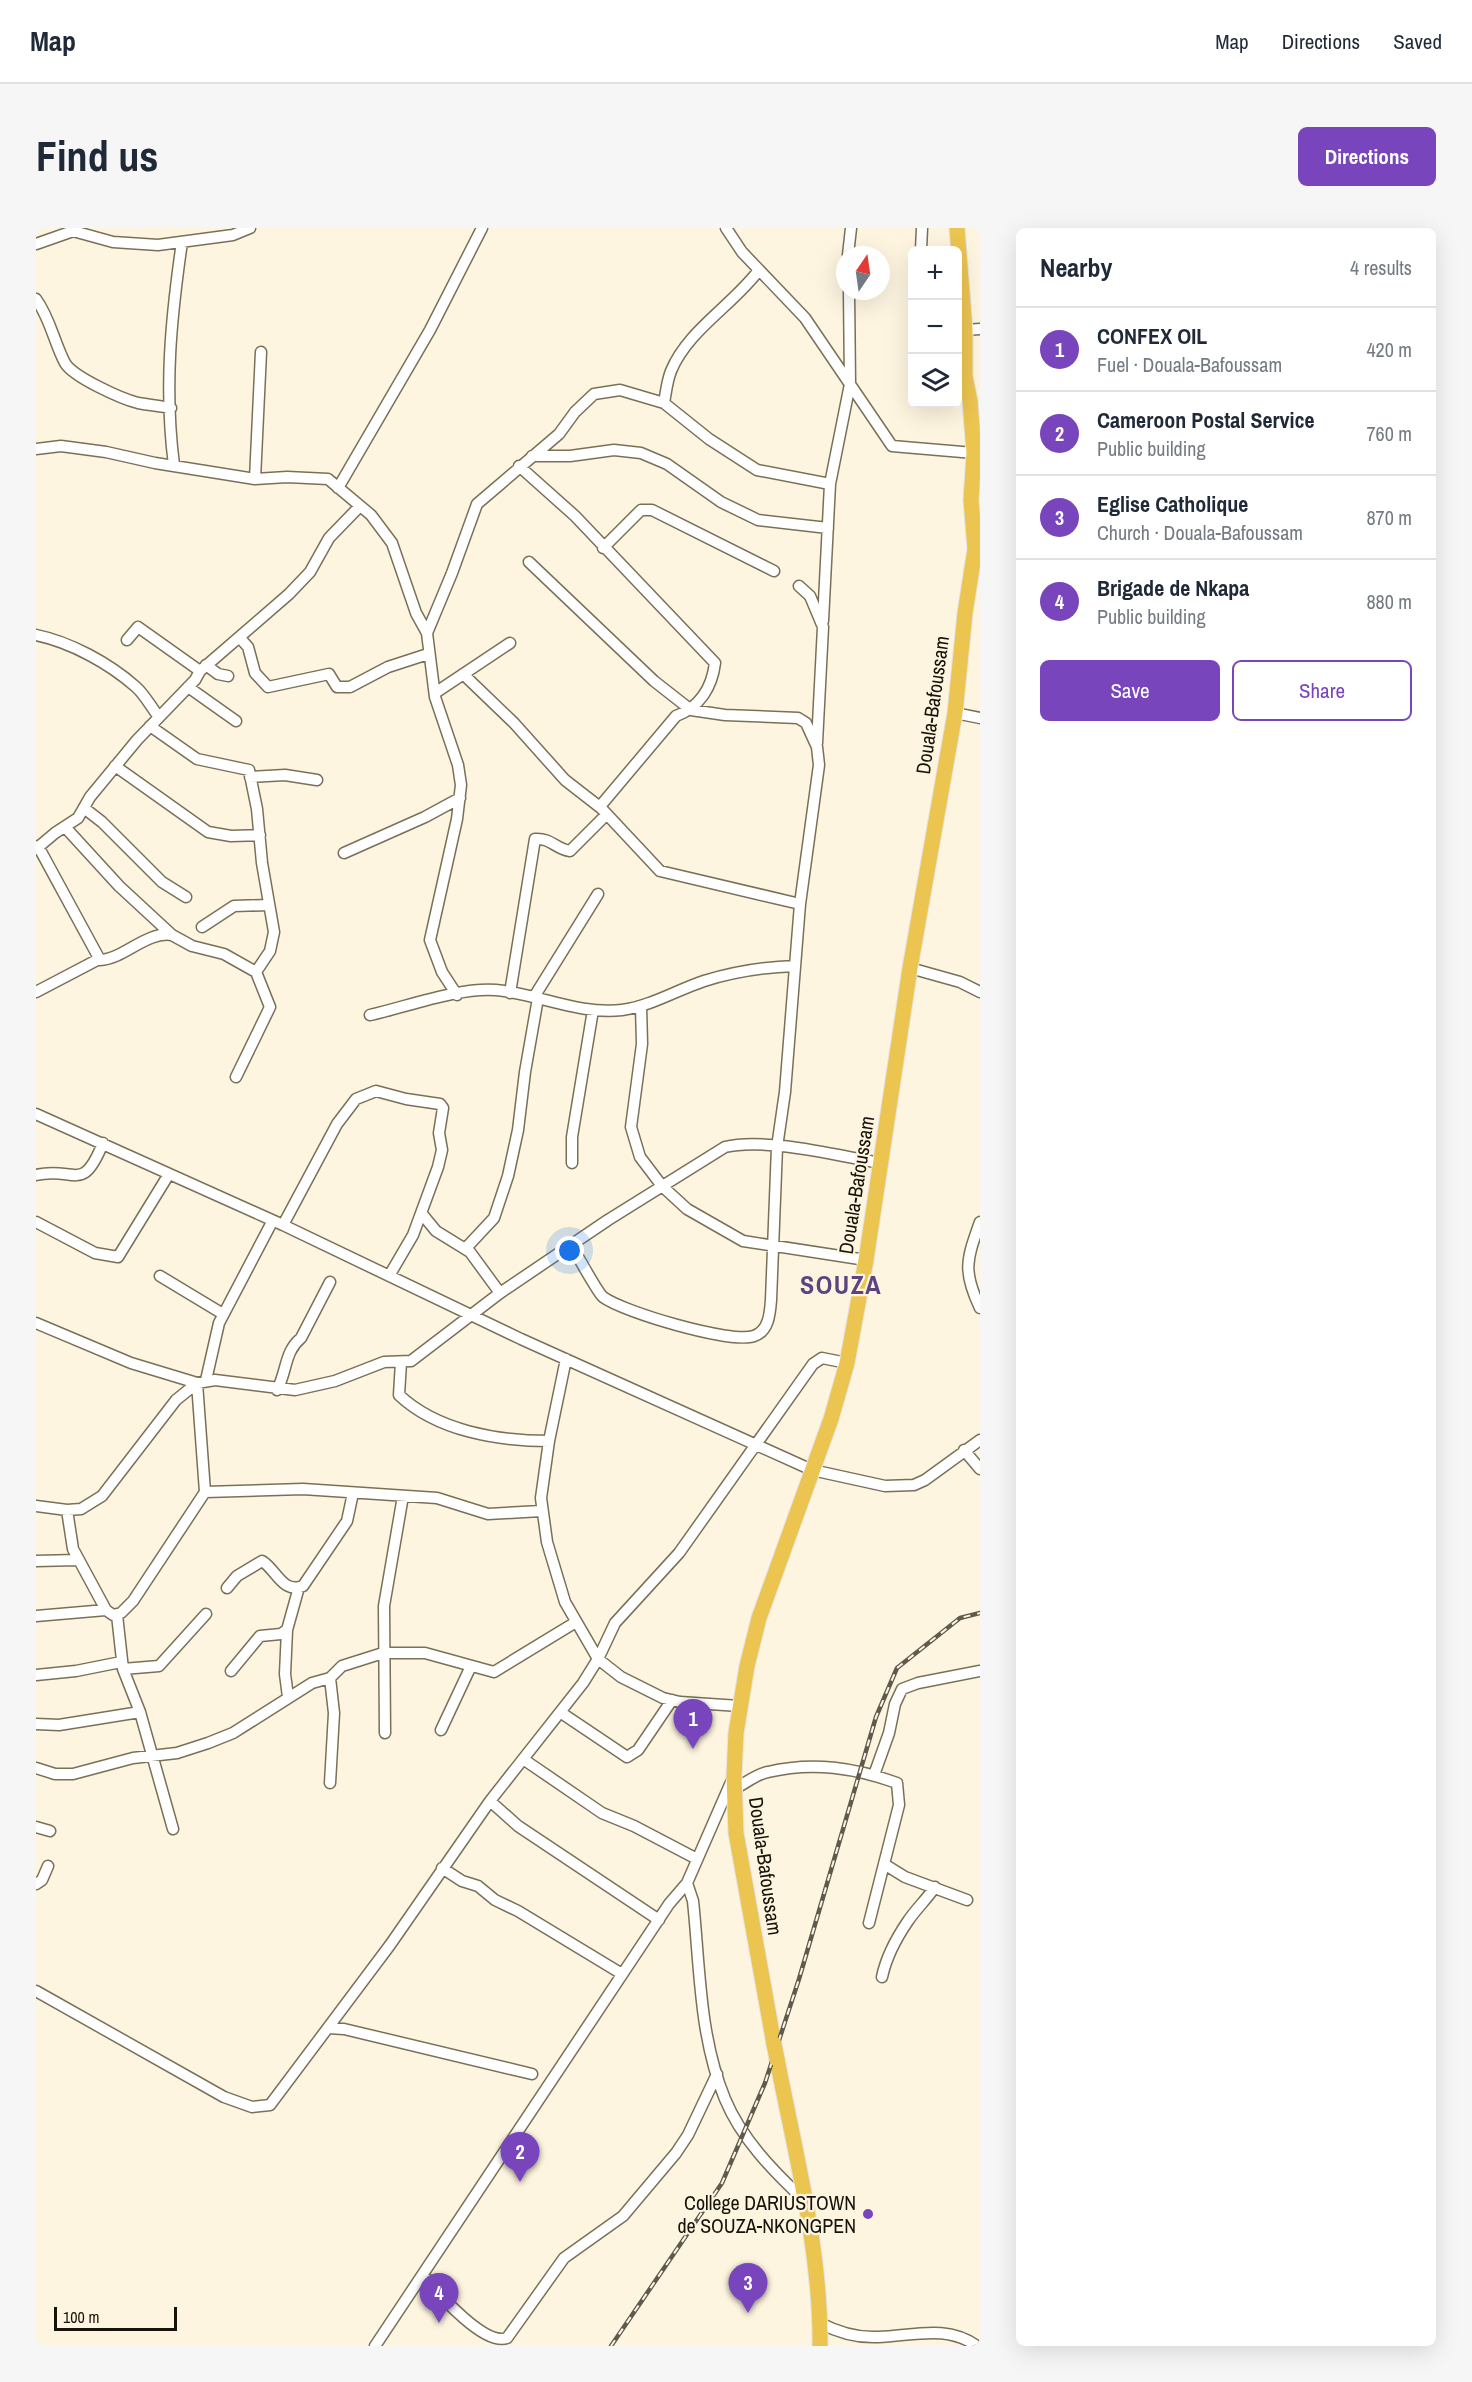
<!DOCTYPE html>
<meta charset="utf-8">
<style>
body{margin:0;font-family:"Archivo Narrow",sans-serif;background:#f6f6f7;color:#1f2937}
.controls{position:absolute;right:18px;top:18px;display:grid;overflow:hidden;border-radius:9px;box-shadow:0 6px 24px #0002}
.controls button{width:54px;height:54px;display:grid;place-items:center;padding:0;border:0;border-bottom:2px solid #e0e1e3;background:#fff;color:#1f2937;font:30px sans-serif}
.compass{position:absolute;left:800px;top:18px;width:54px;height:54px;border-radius:50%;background:#fff;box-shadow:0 6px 24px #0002;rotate:13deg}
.scale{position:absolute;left:18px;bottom:15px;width:123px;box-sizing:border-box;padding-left:6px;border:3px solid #16130a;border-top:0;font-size:16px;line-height:21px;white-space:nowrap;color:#16130a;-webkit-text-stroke:4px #fdf5e0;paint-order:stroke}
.you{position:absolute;left:534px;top:1023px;width:21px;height:21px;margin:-15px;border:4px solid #fff;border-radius:50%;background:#1a73e8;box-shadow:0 0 0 9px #1a73e833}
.badge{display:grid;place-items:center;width:39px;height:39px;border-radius:50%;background:#7845bc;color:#fff;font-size:20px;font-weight:700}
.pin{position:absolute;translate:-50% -50px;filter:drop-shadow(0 2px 3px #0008)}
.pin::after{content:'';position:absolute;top:32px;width:21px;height:18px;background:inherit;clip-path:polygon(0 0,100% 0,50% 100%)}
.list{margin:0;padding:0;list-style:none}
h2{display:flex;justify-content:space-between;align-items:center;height:78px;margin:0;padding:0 24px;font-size:26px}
h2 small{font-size:20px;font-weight:400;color:#747a83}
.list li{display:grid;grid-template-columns:39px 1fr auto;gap:18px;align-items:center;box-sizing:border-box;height:84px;padding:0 24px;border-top:2px solid #e0e1e3}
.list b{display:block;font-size:22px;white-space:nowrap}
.list p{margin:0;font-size:20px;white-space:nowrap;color:#747a83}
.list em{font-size:20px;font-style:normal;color:#747a83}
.actions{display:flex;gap:12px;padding:18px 24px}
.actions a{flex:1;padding:14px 0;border:2px solid #7845bc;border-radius:9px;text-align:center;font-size:21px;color:#7845bc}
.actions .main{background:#7845bc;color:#fff}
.icon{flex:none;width:33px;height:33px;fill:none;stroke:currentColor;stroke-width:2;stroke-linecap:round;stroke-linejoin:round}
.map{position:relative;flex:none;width:944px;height:2118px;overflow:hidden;border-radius:9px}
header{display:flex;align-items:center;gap:36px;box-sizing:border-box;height:84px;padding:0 30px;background:#fff;border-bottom:2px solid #e0e1e3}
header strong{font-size:28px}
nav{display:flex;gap:33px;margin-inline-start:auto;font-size:21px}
.intro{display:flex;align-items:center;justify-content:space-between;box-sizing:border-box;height:144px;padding:0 36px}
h1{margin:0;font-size:42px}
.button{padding:15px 27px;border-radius:9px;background:#7845bc;color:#fff;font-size:21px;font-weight:700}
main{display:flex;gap:36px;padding:0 36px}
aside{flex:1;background:#fff;border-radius:9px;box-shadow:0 6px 24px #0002}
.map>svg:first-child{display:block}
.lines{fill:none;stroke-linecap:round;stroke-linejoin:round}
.minor-casing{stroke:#797058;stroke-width:13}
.highway-casing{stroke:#e3e3e2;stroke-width:17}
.minor{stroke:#fff;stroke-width:10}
.highway{stroke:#ecc450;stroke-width:15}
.rail-casing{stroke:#5f5a4e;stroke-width:4.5}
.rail{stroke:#fdf5e0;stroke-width:2;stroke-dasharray:7;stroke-linecap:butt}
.highway-bridge-casing{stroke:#e3e3e2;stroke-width:17;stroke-linecap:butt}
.highway-bridge{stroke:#ecc450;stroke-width:15}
.poi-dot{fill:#7845bc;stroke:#fdf5e0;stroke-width:2}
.labels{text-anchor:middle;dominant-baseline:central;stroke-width:4.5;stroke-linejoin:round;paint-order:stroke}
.street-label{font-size:20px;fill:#16130a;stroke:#fdf5e0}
.poi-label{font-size:20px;fill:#16130a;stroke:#fdf5e0;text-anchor:end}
.district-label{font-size:26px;font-weight:bold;letter-spacing:1.5px;fill:#5c4481;stroke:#fdf5e0}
</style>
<header>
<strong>Map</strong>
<nav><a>Map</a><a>Directions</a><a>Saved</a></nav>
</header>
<div class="intro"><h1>Find us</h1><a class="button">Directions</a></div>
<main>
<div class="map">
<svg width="944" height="2118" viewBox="0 0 944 2118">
<rect width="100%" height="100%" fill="#fdf5e0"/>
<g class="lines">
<g class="minor-casing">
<path id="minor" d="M 690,0 L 706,24 L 769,90 L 856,218 L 938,225
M 0,16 L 37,3 L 77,14 L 122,17 L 197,7 L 214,0
M 885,22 L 886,0
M 812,27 L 815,0
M 0,71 C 14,90 18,114 29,135 C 37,149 86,171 102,175 C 113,177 124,178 135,180
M 929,102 L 944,101
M 628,175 C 630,164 631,153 635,143 C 652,102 697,77 723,42
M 0,221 L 25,218 L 70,224 L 119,235 L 219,251 L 251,249 L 292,251 L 335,287 L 356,315 L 380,385 L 391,405
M 496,228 L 534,228 L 578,222 L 605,225 L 631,236 L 685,274 L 722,292 L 792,300
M 138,237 C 128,160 135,90 146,14
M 483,238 L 539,288 L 679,435 C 676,459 664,479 640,488 L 566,576 L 565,580
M 219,251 L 225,124
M 302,260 L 394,102 L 446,0
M 567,320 L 605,282 L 616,282 L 738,343
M 493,334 L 618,453 L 655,482 L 689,487 L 762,490 L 770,495 L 781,519 L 783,537 L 764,676 L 749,864 L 741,919 L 735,1072 C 734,1085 733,1103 718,1108 C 695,1116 587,1084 567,1069 C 561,1064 541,1026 535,1017
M 763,358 L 774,368 L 787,399 L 781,515
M 787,393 L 794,256
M 0,407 C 34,414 73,435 100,459 C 109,467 115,479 123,489
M 204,410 L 212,419 L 219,445 L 232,459 L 293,446 L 301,459 L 314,459 L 352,439 L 392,426
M 91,412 L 102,399 L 164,443
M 170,437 L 182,446 L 192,448
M 427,446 L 478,495 L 529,552 L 565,580 L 624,643 L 764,676
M 152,459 L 200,493
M 399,465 L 474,415
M 919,485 L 944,490
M 79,538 L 172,604 L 195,608 L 224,607
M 214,549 L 249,547 L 281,552
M 48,580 L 66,594 L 126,654 L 150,669
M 29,599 L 83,658 L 136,707 L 156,718 L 188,726 L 220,744 L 234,723 L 238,704 L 226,635 L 221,581 L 213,542 L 161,531 L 114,498
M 2,618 L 64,732 C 88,731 110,703 136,707
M 0,621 L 19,605 L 42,590 L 54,569 L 101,512 L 159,452 L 164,443 L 253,366 L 274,344 L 293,310 L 324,278
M 308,625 L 389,589 L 424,570
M 166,699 L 198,678 L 232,677
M 874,740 L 924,754 L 944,764
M 0,764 L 63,731
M 474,765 L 499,611 C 516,610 519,621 534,623 L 568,589
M 421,767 L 406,744 L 394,712 L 421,591 L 425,557 L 422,537 L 399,469 L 391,405 L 416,345 L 441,276 L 523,206 L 539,184 L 558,166 L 584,162 L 628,175 L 673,211 L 721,242 L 794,256 L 814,156 L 813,63
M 498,769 L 562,666
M 605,778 L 606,816 L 595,899 L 604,929 L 626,958 L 651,981 L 707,1013 L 830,1032
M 334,787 C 370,779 423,759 460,762 C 502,766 543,787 586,782 C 615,778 641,762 668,753 C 697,744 728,739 759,738
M 200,849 L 234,779 L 220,744
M 0,886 L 247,997 L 485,1111 L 776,1242 L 849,1258 L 878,1257 L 889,1252 L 944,1212
M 536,935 L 536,909 L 557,782
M 0,947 C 39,938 46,967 67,915
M 386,986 L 400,1003 L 434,1024 L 464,1065
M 0,994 L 59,1025 L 82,1029 L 133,946
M 944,994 C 931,1031 926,1042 944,1080
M 247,997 L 301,896 L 320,871 L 340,863 L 370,871 L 404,876 L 407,880 L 403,905 L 406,922 L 402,939 L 377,1007 L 353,1048
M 430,1020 L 458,990 L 472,948 L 482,902 L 489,844 L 502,770
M 124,1048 L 187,1086
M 0,1095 L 95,1135 L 161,1155 L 169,1264 L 97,1373 L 85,1385 L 77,1387 L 70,1382 L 37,1321 L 31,1282
M 530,1131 L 513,1213 L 505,1270 L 511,1314 L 529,1374 L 562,1431 L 585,1449 L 627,1470 L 644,1474 L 703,1478
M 365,1134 L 363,1167 C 401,1203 462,1213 513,1213
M 170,1152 L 183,1095 L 236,994
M 241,1162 C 251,1144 248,1124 265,1110 L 294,1054
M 928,1222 L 944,1241
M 169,1264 L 267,1261 L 401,1270 L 452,1286 L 505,1283
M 0,1278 L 31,1282 L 45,1281 L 66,1268 L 140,1172 L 161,1155 L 179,1152 L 259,1162 L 299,1153 L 348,1134 L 375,1133 L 464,1065 L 572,992 L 689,919 C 729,909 803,928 845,935
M 0,1333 L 41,1332
M 191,1360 L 201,1348 L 226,1333 C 240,1341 246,1366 267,1358 L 311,1293 L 317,1265
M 81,1387 L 87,1441 L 123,1438 L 170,1386
M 0,1388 L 70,1382
M 251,1402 L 249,1446 L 252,1469
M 87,1441 L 104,1484 L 137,1601
M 195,1443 L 224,1408 L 245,1406 L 251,1402 L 263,1359
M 0,1447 L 40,1443 L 85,1434
M 294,1450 L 298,1485 L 294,1555
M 524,1484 L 591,1529 L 602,1522 L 636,1472
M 0,1496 L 23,1497 L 104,1484
M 405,1502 L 435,1438
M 349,1505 L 348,1378 L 367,1268
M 487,1531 L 566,1585 L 598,1598 L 661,1631
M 0,1540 L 19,1546 L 37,1546 L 97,1530 L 141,1525 L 172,1515 L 197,1505 L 276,1455 L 294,1450 L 306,1438 L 347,1425 L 389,1425 L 458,1444 L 540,1394
M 838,1547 L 853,1505 L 859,1476 L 866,1461 L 882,1455 L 944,1443
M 698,1561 C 709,1556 720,1546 732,1544 C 777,1533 819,1540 861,1555 L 863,1577 L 833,1695
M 454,1573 L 482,1598 L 623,1692
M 0,1599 L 14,1603
M 848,1636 L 869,1649 L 931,1672
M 406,1640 L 426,1653 L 442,1658 L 459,1672 L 482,1683 L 586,1746
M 651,1655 L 657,1673 C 664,1739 663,1808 689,1871 C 705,1910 737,1943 767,1971
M 0,1656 L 6,1652 L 12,1638
M 846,1749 C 850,1730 861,1709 872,1693 C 880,1681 890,1672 899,1659
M 0,1763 L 188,1869 L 216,1879 L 234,1877 L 354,1717 L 454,1573 L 547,1455 L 562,1431 L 579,1395 L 643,1325 L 777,1136 L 786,1130 L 811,1135
M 292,1800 L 308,1801 L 496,1846
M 392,2052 C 404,2068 449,2118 471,2110 L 528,2030 L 587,1988 L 640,1925 L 652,1907 L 681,1846
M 784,2095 C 803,2105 821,2110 842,2109 C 877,2108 910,2096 941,2118
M 339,2118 L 633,1676 L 651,1655 L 696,1552"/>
</g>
<g class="highway-casing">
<path id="highway" d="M 738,1816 L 700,1605 L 698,1548 L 700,1505 L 711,1438 L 723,1390 L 795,1191 L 811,1135 L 830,1032 L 874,740 L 919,485 L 929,385 L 939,321 L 935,272 L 938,225 L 934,173 L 929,148 L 929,102 L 921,0
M 741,1831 C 759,1925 785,2022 784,2118"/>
</g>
<use href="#minor" class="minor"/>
<use href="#highway" class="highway"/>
<g class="rail-casing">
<path id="rail" d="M 575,2118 L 686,1955 L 729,1855 L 763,1751 L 840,1489 L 861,1440 L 924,1390 L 944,1385"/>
</g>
<use href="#rail" class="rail"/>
<g class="highway-bridge-casing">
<path id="highway-bridge" d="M 738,1816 L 741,1831"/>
</g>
<use href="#highway-bridge" class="highway-bridge"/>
</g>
<circle class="poi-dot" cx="832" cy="1986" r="6"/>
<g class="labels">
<g class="street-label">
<text transform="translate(896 477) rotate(-82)">Douala-Bafoussam</text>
<text transform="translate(820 957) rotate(-81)">Douala-Bafoussam</text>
<text transform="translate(730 1638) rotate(82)">Douala-Bafoussam</text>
</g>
<g class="poi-label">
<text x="820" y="1974">College DARIUSTOWN<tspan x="820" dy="23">de SOUZA-NKONGPEN</tspan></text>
</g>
<g class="district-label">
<text x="805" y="1056">SOUZA</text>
</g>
</g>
</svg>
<div class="controls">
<button>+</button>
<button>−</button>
<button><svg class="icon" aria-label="layers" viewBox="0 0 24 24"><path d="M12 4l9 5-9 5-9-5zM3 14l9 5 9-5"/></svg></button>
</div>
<svg class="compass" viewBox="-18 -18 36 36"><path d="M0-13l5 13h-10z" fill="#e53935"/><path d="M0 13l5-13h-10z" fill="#747a83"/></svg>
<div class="scale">100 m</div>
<div class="you"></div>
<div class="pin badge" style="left:657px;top:1521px">1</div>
<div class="pin badge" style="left:484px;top:1954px">2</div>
<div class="pin badge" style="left:712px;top:2085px">3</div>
<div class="pin badge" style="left:403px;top:2095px">4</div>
</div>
<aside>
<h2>Nearby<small>4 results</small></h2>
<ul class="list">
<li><span class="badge">1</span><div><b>CONFEX OIL</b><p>Fuel · Douala-Bafoussam</p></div><em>420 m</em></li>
<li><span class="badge">2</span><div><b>Cameroon Postal Service</b><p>Public building</p></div><em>760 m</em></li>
<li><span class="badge">3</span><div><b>Eglise Catholique</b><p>Church · Douala-Bafoussam</p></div><em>870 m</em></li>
<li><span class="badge">4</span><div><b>Brigade de Nkapa</b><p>Public building</p></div><em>880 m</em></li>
</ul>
<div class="actions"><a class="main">Save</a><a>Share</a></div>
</aside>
</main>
